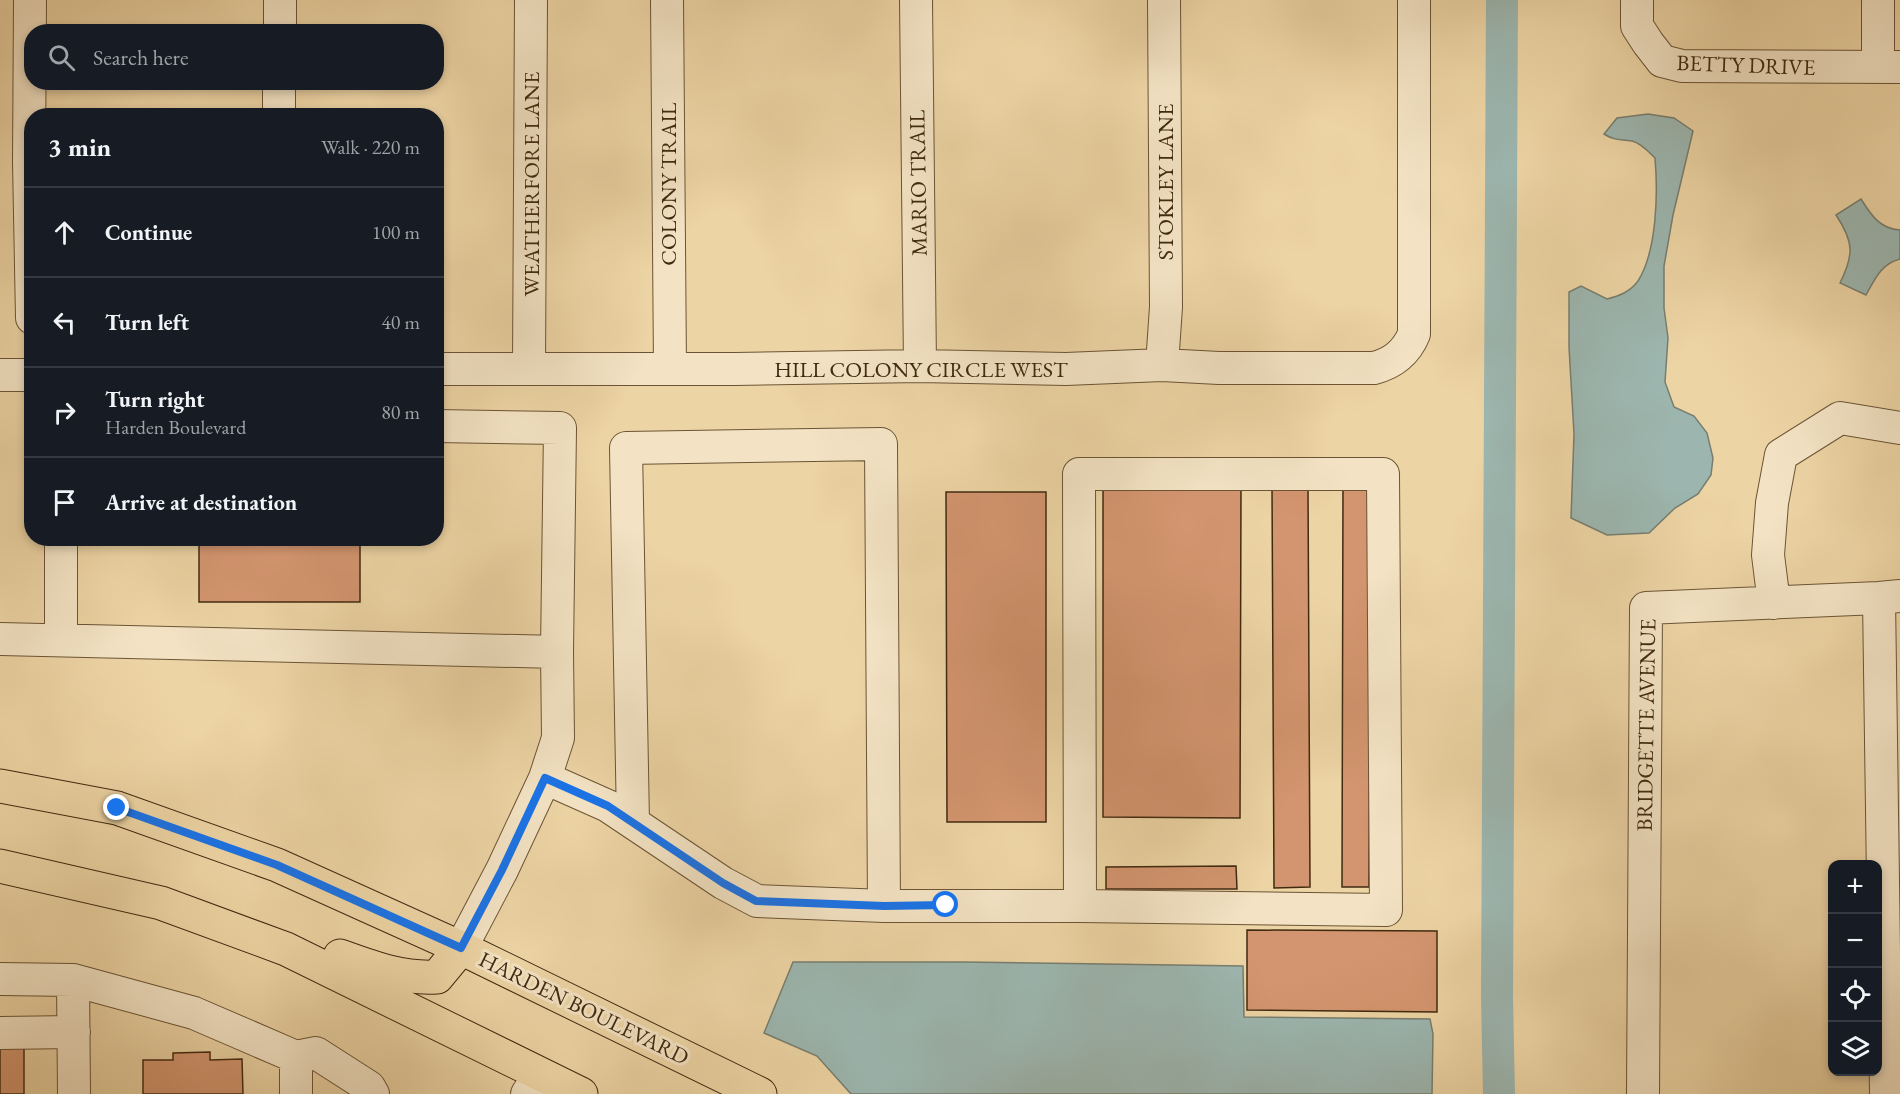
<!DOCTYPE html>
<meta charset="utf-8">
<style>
body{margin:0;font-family:"EB Garamond",serif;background:#20242c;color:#f1f3f6}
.controls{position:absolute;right:18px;bottom:18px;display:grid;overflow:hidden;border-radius:12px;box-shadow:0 3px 9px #0003}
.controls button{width:54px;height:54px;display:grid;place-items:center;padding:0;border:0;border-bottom:2px solid #363941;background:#171b24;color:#f1f3f6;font:30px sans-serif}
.stop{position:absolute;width:18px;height:18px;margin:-14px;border:4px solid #1a73e8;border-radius:50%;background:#fff}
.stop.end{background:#1a73e8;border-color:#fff;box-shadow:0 2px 6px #0008}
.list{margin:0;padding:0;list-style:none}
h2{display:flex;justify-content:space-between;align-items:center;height:78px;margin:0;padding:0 24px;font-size:26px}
h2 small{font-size:20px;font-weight:400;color:#9ea1a6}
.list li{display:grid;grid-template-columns:39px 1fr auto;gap:18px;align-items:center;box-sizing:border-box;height:90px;padding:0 24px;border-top:2px solid #363941}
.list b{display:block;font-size:22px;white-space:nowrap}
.list p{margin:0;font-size:20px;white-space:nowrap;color:#9ea1a6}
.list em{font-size:20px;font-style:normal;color:#9ea1a6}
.icon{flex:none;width:33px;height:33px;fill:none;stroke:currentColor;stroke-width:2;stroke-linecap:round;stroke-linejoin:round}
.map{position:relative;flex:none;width:1900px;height:1094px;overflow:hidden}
.search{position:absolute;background:#171b24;box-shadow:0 3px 9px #0003;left:24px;top:24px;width:420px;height:66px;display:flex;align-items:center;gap:15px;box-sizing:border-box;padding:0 21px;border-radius:24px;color:#9ea1a6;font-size:22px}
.panel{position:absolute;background:#171b24;box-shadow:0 3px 9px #0003;left:24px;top:108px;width:420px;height:438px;border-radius:24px}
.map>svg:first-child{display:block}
.water{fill:#9cb6af;stroke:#777e6f;stroke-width:1.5}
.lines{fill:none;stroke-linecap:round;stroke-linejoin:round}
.canal{stroke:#9cb6af;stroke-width:32}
.building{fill:#d3956f;stroke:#402a10;stroke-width:1.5}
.minor-casing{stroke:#6b5435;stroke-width:34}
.major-casing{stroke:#402a10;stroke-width:35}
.minor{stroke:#f3e3c4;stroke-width:32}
.major{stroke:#edd4a4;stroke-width:33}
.route{stroke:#1a73e8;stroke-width:8}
.labels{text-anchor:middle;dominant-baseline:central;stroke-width:6;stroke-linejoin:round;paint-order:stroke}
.street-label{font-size:22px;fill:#402a10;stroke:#f3e3c4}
</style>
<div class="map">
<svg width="1900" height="1094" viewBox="0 0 1900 1094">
<rect width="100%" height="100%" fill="#edd4a4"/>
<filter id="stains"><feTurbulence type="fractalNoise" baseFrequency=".00333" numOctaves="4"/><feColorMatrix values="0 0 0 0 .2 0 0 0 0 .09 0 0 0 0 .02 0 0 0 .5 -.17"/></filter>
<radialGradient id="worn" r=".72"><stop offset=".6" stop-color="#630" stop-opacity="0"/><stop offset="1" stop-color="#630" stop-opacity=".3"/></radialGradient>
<path class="water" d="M 1648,114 L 1674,118 L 1693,131 L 1673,215 L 1664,266 L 1664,308 L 1668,338 L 1665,382 L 1674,407 L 1694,416 L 1707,433 L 1713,458 L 1711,475 L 1698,494 L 1675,508 L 1649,533 L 1607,535 L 1571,518 L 1574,434 L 1569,347 L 1569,292 L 1581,286 L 1607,299 C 1619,296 1630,292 1638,281 C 1657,251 1658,193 1655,158 C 1649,152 1641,143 1632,141 C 1620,139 1615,141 1604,134 L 1617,118 Z
M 1861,199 C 1871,215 1880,229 1900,230 L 1900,259 C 1881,264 1875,279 1866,295 L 1840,283 C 1854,255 1854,242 1836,215 Z
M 793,962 L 962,962 L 1243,966 L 1244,1017 L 1430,1019 L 1433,1034 L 1432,1094 L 851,1094 L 817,1056 L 764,1033 Z"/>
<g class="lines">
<path class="canal" d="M 1499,1094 L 1497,998 L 1502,0"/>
</g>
<path class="building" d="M 1272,486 L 1308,486 L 1310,887 L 1274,888 Z
M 1343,486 L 1371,487 L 1369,887 L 1342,887 Z
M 1103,488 L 1241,489 L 1240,818 L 1103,817 Z
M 946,492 L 1046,492 L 1046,822 L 947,822 Z
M 199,538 L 360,538 L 360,602 L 199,602 Z
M 1236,866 L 1237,889 L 1106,889 L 1106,867 Z
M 1247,930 L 1437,931 L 1437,1012 L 1247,1010 Z
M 0,1039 L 24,1039 L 24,1094 L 0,1094 Z
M 210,1052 L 210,1060 L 242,1059 L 243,1094 L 143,1094 L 143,1060 L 173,1060 L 173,1053 Z"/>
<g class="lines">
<g class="minor-casing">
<path id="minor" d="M 30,0 L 29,162 L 32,318
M 667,0 L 670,368
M 916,0 L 920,366
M 1637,0 L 1637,26 L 1648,43 L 1662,61 L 1682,66 L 1900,67
M 280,32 L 280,0
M 1878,67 L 1878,0
M 279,116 L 279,82
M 1162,365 L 1166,307 L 1164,0
M 529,368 L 531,0
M 436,369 L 735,369 L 920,366 L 1066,369 L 1162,365 L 1219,368 L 1374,368 C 1393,363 1406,353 1414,334 L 1414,0
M 0,375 L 32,375
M 61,538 L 61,640
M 1879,598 L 1886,1094
M 1774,603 L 1768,555 L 1772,503 L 1781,455 L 1840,418 L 1900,428
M 0,639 L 557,652 L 560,428 L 436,426
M 545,778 L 608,806 L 723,883 L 757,901 L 884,906 L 881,444 L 626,448 L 633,822
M 884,906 L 1080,906 L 1386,910 L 1383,474 L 1079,474 L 1080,906
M 461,948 L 502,870 L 545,778 L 558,738 L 557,652
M 0,979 L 73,980
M 0,1033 L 74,1032
M 296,1057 L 316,1053 L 369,1087 L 373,1094
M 74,1094 L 73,980 L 194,1013 L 296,1057 L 296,1094
M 527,1094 L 540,1074
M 1643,1094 L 1646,608 L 1879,598 L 1900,596"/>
</g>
<g class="major-casing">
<path id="major" d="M 0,786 L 117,808 L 277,865 L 461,948 L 760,1094
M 0,866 L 161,903 L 286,949 L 581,1094
M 340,956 C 373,968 402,979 437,977 L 461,948"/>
</g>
<use href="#minor" class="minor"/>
<use href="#major" class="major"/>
</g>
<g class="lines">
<path class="route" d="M 117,808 L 277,865 L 461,948 L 502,870 L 545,778 L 608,806 L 723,883 L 756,901 L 884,906 L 946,905"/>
</g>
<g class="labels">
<g class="street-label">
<text transform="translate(1746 65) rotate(2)">BETTY DRIVE</text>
<text transform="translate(1165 182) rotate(-90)">STOKLEY LANE</text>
<text transform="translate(918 183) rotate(-91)">MARIO TRAIL</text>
<text transform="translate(531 184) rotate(-90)">WEATHERFORE LANE</text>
<text transform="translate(668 184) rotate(-90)">COLONY TRAIL</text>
<text x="921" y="369">HILL COLONY CIRCLE WEST</text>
<text transform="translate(1646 725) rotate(-89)">BRIDGETTE AVENUE</text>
<text transform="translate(584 1008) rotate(26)">HARDEN BOULEVARD</text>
</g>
</g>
<rect width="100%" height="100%" filter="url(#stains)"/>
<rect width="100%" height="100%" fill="url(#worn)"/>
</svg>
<div class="controls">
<button>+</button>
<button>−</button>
<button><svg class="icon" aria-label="locate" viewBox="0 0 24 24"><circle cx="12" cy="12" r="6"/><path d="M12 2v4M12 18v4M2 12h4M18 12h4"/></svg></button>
<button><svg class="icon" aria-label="layers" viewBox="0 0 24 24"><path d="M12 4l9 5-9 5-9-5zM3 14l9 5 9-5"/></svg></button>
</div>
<div class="stop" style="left:946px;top:905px"></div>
<div class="stop end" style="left:117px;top:808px"></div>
<div class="search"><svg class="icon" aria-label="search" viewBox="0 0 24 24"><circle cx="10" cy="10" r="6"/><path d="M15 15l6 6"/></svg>Search here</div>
<section class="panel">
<h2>3 min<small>Walk · 220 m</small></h2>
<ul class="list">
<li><svg class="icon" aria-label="ahead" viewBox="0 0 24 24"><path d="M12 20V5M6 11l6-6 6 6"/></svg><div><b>Continue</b></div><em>100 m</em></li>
<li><svg class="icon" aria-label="left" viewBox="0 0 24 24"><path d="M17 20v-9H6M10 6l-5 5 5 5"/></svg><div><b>Turn left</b></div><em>40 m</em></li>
<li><svg class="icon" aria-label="right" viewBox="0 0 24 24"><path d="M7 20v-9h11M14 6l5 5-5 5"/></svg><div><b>Turn right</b><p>Harden Boulevard</p></div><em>80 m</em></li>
<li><svg class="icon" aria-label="arrive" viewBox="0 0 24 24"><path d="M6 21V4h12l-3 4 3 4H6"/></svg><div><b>Arrive at destination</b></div></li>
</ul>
</section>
</div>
